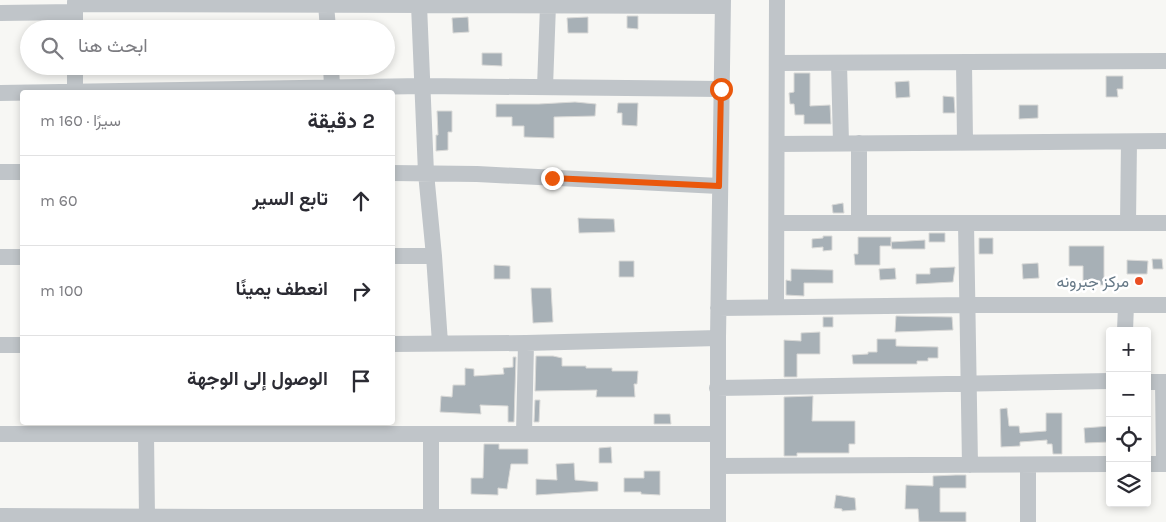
<!DOCTYPE html>
<html lang="ar">
<meta charset="utf-8">
<style>
body{margin:0;font-family:Karla,Vazirmatn,sans-serif;background:#f2f2f3;color:#2b2b33;direction:rtl}
.controls{position:absolute;right:15px;bottom:15px;display:grid;overflow:hidden;border-radius:5px;box-shadow:0 2px 8px #0003}
.controls button{width:45px;height:45px;display:grid;place-items:center;padding:0;border:0;border-bottom:1px solid #e1e1e2;background:#fff;color:#2b2b33;font:25px sans-serif}
.stop{position:absolute;width:15px;height:15px;margin:-11px;border:4px solid #ea580c;border-radius:50%;background:#fff}
.stop.end{background:#ea580c;border-color:#fff;box-shadow:0 1px 5px #0008}
.list{margin:0;padding:0;list-style:none}
h2{display:flex;justify-content:space-between;align-items:center;height:65px;margin:0;padding:0 20px;font-size:21px}
h2 small{font-size:16px;font-weight:400;color:#7c7c81}
.list li{display:grid;grid-template-columns:32px 1fr auto;gap:15px;align-items:center;box-sizing:border-box;height:90px;padding:0 20px;border-top:1px solid #e1e1e2}
.list b{display:block;font-size:19px;white-space:nowrap}
.list em{font-size:16px;font-style:normal;color:#7c7c81}
.icon{flex:none;width:28px;height:28px;fill:none;stroke:currentColor;stroke-width:2;stroke-linecap:round;stroke-linejoin:round}
.map{position:relative;flex:none;width:1166px;height:522px;overflow:hidden;direction:ltr}
.search{position:absolute;background:#fff;box-shadow:0 2px 8px #0003;left:20px;top:20px;width:375px;height:55px;display:flex;align-items:center;gap:12px;box-sizing:border-box;padding:0 18px;border-radius:28px;color:#7c7c81;font-size:19px}
.panel{position:absolute;background:#fff;box-shadow:0 2px 8px #0003;left:20px;top:90px;width:375px;height:335px;border-radius:5px;direction:rtl}
.map>svg:first-child{display:block}
.building{fill:#a7b0b6;stroke:#d9d9d7}
.lines{fill:none;stroke-linecap:round;stroke-linejoin:round}
.minor{stroke:#c0c5c9;stroke-width:16}
.route{stroke:#ea580c;stroke-width:6}
.poi-dot{fill:#ea4e22;stroke:#fff;stroke-width:2}
.labels{text-anchor:middle;dominant-baseline:central;stroke-width:5;stroke-linejoin:round;paint-order:stroke}
.poi-label{font-size:16px;fill:#657886;stroke:#fff;text-anchor:end}
</style>
<div class="map">
<svg width="1166" height="522" viewBox="0 0 1166 522">
<rect width="100%" height="100%" fill="#f7f7f4"/>
<path class="building" d="M 627,16 L 638,16 L 638,29 L 627,28 Z
M 468,17 L 469,32 L 453,33 L 452,18 Z
M 588,17 L 588,33 L 568,33 L 567,18 Z
M 482,53 L 502,53 L 502,66 L 482,65 Z
M 794,73 L 810,73 L 810,106 L 830,105 L 831,124 L 804,124 L 804,115 L 795,115 L 794,104 L 790,104 L 789,93 L 794,92 Z
M 1106,76 L 1123,76 L 1123,89 L 1117,89 L 1118,97 L 1106,97 Z
M 909,81 L 910,97 L 896,98 L 895,82 Z
M 943,96 L 954,97 L 955,113 L 943,113 Z
M 575,102 L 596,104 L 595,116 L 554,117 L 554,138 L 524,137 L 524,126 L 512,126 L 512,117 L 496,117 L 496,104 L 539,104 Z
M 618,103 L 638,103 L 637,126 L 622,125 L 622,113 L 617,113 Z
M 1019,105 L 1038,105 L 1038,118 L 1019,119 Z
M 437,111 L 452,111 L 452,132 L 448,132 L 448,150 L 436,151 L 436,135 L 438,135 Z
M 843,203 L 844,213 L 833,213 L 832,205 Z
M 578,218 L 614,219 L 615,232 L 579,233 Z
M 929,233 L 945,233 L 945,242 L 929,242 Z
M 823,236 L 832,236 L 832,250 L 823,251 L 823,247 L 812,248 L 812,239 L 823,238 Z
M 858,237 L 891,237 L 891,246 L 880,246 L 880,265 L 855,265 L 854,254 L 858,254 Z
M 979,238 L 993,238 L 993,254 L 979,254 Z
M 925,240 L 925,249 L 892,249 L 891,242 Z
M 1069,246 L 1104,246 L 1104,285 L 1083,285 L 1083,266 L 1069,266 Z
M 1152,259 L 1162,259 L 1163,269 L 1153,269 Z
M 1127,260 L 1148,261 L 1147,274 L 1127,274 Z
M 619,261 L 634,261 L 634,277 L 619,277 Z
M 1038,263 L 1039,278 L 1023,279 L 1022,264 Z
M 494,265 L 510,266 L 510,279 L 494,279 Z
M 955,267 L 953,282 L 916,284 L 916,274 L 930,274 L 930,268 Z
M 895,268 L 896,279 L 880,280 L 879,269 Z
M 791,269 L 833,270 L 833,283 L 804,283 L 804,296 L 786,295 L 786,280 L 791,281 Z
M 531,288 L 551,288 L 553,322 L 533,323 Z
M 896,316 L 952,317 L 953,330 L 895,332 Z
M 823,317 L 833,317 L 833,327 L 823,327 Z
M 820,332 L 820,354 L 797,354 L 797,377 L 784,377 L 784,340 L 801,341 L 801,333 Z
M 877,339 L 896,339 L 896,346 L 938,347 L 938,358 L 928,358 L 928,361 L 917,361 L 917,364 L 853,364 L 852,355 L 868,354 L 868,352 L 877,352 Z
M 536,356 L 553,356 L 562,358 L 562,366 L 586,366 L 586,368 L 612,368 L 612,371 L 638,371 L 637,384 L 634,384 L 635,397 L 596,397 L 597,390 L 535,391 Z
M 513,357 L 516,357 L 514,422 L 508,422 L 508,406 L 480,405 L 481,414 L 440,412 L 441,396 L 452,397 L 453,385 L 465,385 L 465,368 L 474,369 L 474,376 L 504,374 L 503,368 L 513,367 Z
M 813,396 L 812,421 L 855,421 L 855,444 L 849,444 L 849,453 L 797,453 L 797,456 L 784,456 L 784,397 Z
M 535,400 L 540,400 L 539,422 L 534,422 Z
M 1007,408 L 1009,426 L 1019,426 L 1020,433 L 1046,431 L 1046,413 L 1062,413 L 1062,454 L 1053,454 L 1052,444 L 1047,444 L 1047,440 L 1020,442 L 1020,446 L 1001,447 L 1000,409 Z
M 654,414 L 670,414 L 671,424 L 654,424 Z
M 1110,426 L 1110,442 L 1085,443 L 1084,428 Z
M 484,444 L 499,444 L 499,449 L 528,449 L 528,464 L 511,464 L 507,489 L 498,488 L 498,495 L 471,494 L 471,478 L 483,478 Z
M 611,447 L 612,463 L 599,463 L 599,448 Z
M 574,463 L 575,480 L 598,482 L 598,491 L 536,495 L 536,479 L 557,480 L 556,464 Z
M 644,471 L 660,471 L 660,495 L 641,494 L 641,492 L 624,492 L 624,478 L 644,478 Z
M 956,475 L 966,475 L 966,488 L 940,488 L 940,512 L 966,512 L 966,522 L 919,522 L 918,509 L 905,509 L 906,485 L 933,486 L 933,476 Z
M 836,495 L 855,498 L 856,510 L 842,511 L 842,509 L 834,508 Z"/>
<g class="lines">
<path class="minor" d="M 75,4 L 723,6
M 326,4 L 328,29
M 419,5 L 426,173 L 434,256 L 440,343
M 0,13 L 75,12
M 75,29 L 75,2
M 964,62 L 965,142
M 778,63 L 1166,61
M 839,63 L 841,143
M 75,66 L 75,92
M 331,66 L 332,87
M 545,87 L 548,5
M 0,93 L 423,86 L 721,89
M 859,143 L 859,223
M 777,144 L 1166,141
M 0,172 L 22,172
M 392,173 L 477,174 L 719,186
M 777,223 L 1166,223
M 966,223 L 970,465
M 1128,223 L 1129,142
M 392,256 L 434,256
M 0,257 L 22,257
M 776,307 L 777,0
M 718,308 L 968,305 L 1166,305
M 1125,331 L 1126,305
M 718,338 L 718,522
M 392,344 L 526,343 L 718,338 L 723,0
M 0,345 L 22,345
M 1147,382 L 1166,382
M 1163,382 L 1164,464
M 717,388 L 1110,381
M 0,434 L 718,434
M 146,434 L 147,517
M 524,434 L 526,343
M 1147,464 L 1166,464
M 718,466 L 1110,464
M 0,516 L 216,517 L 718,517
M 431,517 L 431,435
M 1028,522 L 1028,465"/>
</g>
<g class="lines">
<path class="route" d="M 552,178 L 719,186 L 721,89"/>
</g>
<circle class="poi-dot" cx="1139" cy="281" r="5"/>
<g class="labels">
<g class="poi-label">
<text x="1129" y="281">مركز جبرونه</text>
</g>
</g>
</svg>
<div class="controls">
<button>+</button>
<button>−</button>
<button><svg class="icon" aria-label="locate" viewBox="0 0 24 24"><circle cx="12" cy="12" r="6"/><path d="M12 2v4M12 18v4M2 12h4M18 12h4"/></svg></button>
<button><svg class="icon" aria-label="layers" viewBox="0 0 24 24"><path d="M12 4l9 5-9 5-9-5zM3 14l9 5 9-5"/></svg></button>
</div>
<div class="stop" style="left:721px;top:89px"></div>
<div class="stop end" style="left:552px;top:178px"></div>
<div class="search"><svg class="icon" aria-label="search" viewBox="0 0 24 24"><circle cx="10" cy="10" r="6"/><path d="M15 15l6 6"/></svg>ابحث هنا</div>
<section class="panel">
<h2>2 دقيقة<small>سيرًا · 160 m</small></h2>
<ul class="list">
<li><svg class="icon" aria-label="ahead" viewBox="0 0 24 24"><path d="M12 20V5M6 11l6-6 6 6"/></svg><div><b>تابع السير</b></div><em>60 m</em></li>
<li><svg class="icon" aria-label="right" viewBox="0 0 24 24"><path d="M7 20v-9h11M14 6l5 5-5 5"/></svg><div><b>انعطف يمينًا</b></div><em>100 m</em></li>
<li><svg class="icon" aria-label="arrive" viewBox="0 0 24 24"><path d="M6 21V4h12l-3 4 3 4H6"/></svg><div><b>الوصول إلى الوجهة</b></div></li>
</ul>
</section>
</div>
